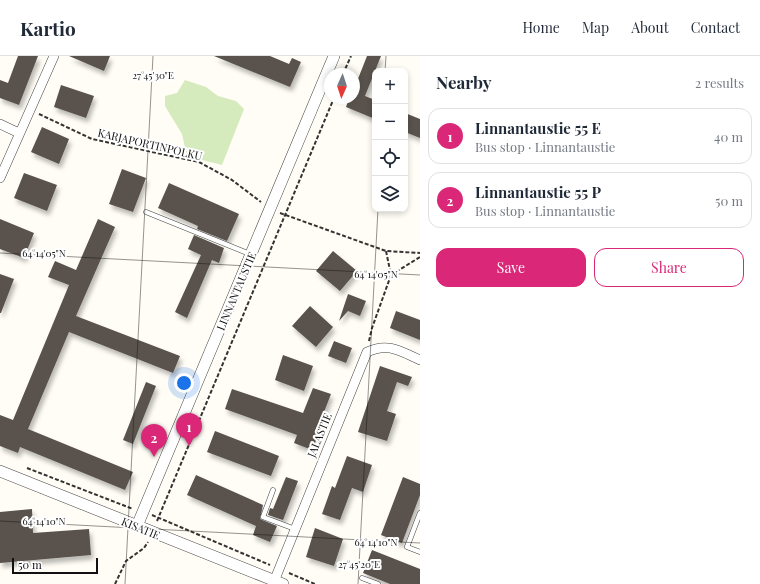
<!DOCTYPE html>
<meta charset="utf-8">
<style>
body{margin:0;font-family:"Playfair Display",serif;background:#f6f6f7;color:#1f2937}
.controls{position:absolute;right:12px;top:12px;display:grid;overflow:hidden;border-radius:8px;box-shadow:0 2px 6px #0003}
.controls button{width:36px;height:36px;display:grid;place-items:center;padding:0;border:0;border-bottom:1px solid #e0e1e3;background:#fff;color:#1f2937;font:20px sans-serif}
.compass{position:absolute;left:324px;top:12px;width:36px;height:36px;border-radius:50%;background:#fff;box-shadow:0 2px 6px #0003;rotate:183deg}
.scale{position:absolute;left:12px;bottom:10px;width:86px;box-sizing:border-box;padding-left:4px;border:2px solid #111;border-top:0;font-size:11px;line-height:14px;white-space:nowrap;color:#111;-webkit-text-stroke:3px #fff;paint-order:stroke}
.you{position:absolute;left:184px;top:327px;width:14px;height:14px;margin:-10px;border:3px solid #fff;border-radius:50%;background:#1a73e8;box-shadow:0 0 0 6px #1a73e833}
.badge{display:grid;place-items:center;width:26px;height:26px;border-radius:50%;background:#db2777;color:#fff;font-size:13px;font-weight:700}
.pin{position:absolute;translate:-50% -33px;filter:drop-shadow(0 1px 2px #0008)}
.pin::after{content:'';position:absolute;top:21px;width:14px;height:12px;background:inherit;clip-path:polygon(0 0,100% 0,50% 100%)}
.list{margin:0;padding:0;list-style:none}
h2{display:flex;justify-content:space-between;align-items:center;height:52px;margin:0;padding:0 16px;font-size:17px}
h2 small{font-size:13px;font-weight:400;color:#747a83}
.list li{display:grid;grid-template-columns:26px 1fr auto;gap:12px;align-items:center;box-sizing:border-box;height:56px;margin:0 8px 8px;padding:0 8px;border:1px solid #e0e1e3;border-radius:12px}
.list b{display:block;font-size:15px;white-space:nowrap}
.list p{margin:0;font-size:13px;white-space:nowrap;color:#747a83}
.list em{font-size:13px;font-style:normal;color:#747a83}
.actions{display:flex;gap:8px;padding:12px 16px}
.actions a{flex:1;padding:9px 0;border:1px solid #db2777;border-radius:12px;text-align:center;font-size:14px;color:#db2777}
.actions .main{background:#db2777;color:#fff}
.icon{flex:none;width:22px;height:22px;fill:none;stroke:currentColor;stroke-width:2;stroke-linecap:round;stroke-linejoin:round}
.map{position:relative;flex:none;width:420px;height:528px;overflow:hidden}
header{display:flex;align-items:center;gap:24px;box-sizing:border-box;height:56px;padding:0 20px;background:#fff;border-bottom:1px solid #e0e1e3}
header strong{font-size:19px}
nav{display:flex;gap:22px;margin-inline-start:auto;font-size:14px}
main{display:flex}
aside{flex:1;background:#fff}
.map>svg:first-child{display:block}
.green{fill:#d5ebbd}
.building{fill:#5a524d;filter:url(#shadow)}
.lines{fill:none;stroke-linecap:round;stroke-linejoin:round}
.service-casing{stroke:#444;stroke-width:5.5}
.minor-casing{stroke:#444;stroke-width:10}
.tertiary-casing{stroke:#444;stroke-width:12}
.path{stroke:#333;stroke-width:2;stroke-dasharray:4 2;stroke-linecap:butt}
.service{stroke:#fff;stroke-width:4.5}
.minor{stroke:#fff;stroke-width:9}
.tertiary{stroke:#fff;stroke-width:11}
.ticks{fill:none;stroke:#111;stroke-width:1;stroke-opacity:0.45}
.labels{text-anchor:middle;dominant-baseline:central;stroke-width:4;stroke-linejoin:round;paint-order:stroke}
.street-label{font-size:11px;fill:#111;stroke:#fff}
.ticks-label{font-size:10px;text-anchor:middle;fill:#111;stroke:#fff;stroke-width:4;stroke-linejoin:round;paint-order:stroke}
</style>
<header>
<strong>Kartio</strong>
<nav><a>Home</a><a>Map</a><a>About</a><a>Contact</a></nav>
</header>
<main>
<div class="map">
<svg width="420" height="528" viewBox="0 0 420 528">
<defs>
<filter id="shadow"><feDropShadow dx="2.5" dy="4.5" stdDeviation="2" flood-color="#0004"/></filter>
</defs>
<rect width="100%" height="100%" fill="#fffdf5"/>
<path class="green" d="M 185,24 L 206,31 L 218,40 L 236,45 L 244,53 L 222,109 L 187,100 L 182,78 L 165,50 L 165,40 L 177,37 Z"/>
<path class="building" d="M 18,0 L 38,0 L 19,49 L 0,42 L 0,24 L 8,27 Z
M 69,0 L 110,0 L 104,15 Z
M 214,0 L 270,0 L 289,8 L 292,2 L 301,6 L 290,31 Z
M 367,0 L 381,0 L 365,40 L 375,44 L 375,63 L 346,51 L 349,42 L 354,42 L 354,33 Z
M 61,29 L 94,40 L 86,62 L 54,51 Z
M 405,57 L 420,63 L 420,82 L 405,76 Z
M 42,71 L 69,83 L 59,108 L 31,96 Z
M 122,113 L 146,122 L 133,156 L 109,148 Z
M 24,117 L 57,129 L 47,155 L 14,142 Z
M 169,127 L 239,158 L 227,185 L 197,173 L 198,170 L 158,152 Z
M 0,163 L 34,177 L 24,202 L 0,193 Z
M 98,163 L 115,171 L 76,260 L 180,300 L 173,317 L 69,276 L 28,373 L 133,416 L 125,434 L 20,391 L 18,397 L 0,390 L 0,359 L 13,364 L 69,229 L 48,221 L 55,205 L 76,214 Z
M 194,179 L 224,192 L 219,207 L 212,204 L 187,262 L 175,256 L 201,199 L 188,193 Z
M 333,195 L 357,215 L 340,235 L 316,215 Z
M 0,218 L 14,223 L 1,257 L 0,257 Z
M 348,238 L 366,245 L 360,260 L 348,255 L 339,265 Z
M 310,250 L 333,271 L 316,291 L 292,270 Z
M 396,255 L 420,264 L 420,284 L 390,272 Z
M 334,285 L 352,292 L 346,307 L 328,300 Z
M 283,299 L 313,310 L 304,335 L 275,324 Z
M 380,310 L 412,321 L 408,330 L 397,326 L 387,355 L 396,358 L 387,385 L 358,376 Z
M 146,326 L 156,330 L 133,388 L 123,384 Z
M 313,332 L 331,338 L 324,356 L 327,357 L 312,394 L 294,387 L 297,379 L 225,353 L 232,333 L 303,357 Z
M 215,375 L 279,400 L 271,420 L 207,396 Z
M 347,400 L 372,409 L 363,436 L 352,432 L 340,464 L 322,458 L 332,430 L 335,432 Z
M 196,419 L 263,449 L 260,463 L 277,470 L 270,486 L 253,479 L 256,470 L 187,439 Z
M 286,421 L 298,425 L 283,464 L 268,459 L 270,452 L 273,453 Z
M 403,421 L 420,428 L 420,439 L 402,487 L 381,479 Z
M 32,453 L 33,477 L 89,473 L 91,499 L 0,507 L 0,456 Z
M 315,472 L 343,483 L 334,510 L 306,501 Z
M 372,494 L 420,513 L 420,528 L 390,528 L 363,517 Z"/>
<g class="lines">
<g class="service-casing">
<path id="service" d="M 146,156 L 250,198
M 273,434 L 263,461 L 295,473
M 420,457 L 407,491 L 420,496
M 362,522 L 378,528"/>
</g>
<g class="minor-casing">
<path id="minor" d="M 0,68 L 19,77
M 0,122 L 54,0
M 273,528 L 367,296 C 388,286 400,295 420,304"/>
</g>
<g class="tertiary-casing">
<path id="tertiary" d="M 0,415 L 283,528
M 137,470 L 334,0"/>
</g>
<path class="path" d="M 343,18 L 351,0
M 39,58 L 92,83 L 199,106 L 232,124 L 261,146
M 280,157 L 386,195 L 420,197
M 391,219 L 420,201
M 369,285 L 372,272 L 391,219 L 386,195
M 27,412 L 133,453
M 152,459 L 270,509
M 157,465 L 334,42
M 289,517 L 315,528
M 115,528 L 126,505 L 144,492 L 148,486"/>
<use href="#service" class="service"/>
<use href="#minor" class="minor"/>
<use href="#tertiary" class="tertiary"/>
</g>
<path class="ticks" d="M 385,15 L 386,0M 0,197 L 420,219M 0,465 L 420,487M 125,528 L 153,0M 358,528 L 378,153"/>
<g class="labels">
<g class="street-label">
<text transform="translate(150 88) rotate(13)">KARJAPORTINPOLKU</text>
<text transform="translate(236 235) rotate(-67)">LINNANTAUSTIE</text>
<text transform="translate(319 379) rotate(-68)">JALASTIE</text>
<text transform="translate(141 472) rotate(22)">KISATIE</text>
</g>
</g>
<g class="ticks-label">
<text x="153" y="23">27°45'30"E</text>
<text x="44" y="201">64°14'05"N</text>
<text x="376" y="222">64°14'05"N</text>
<text x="44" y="469">64°14'10"N</text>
<text x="376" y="490">64°14'10"N</text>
<text x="359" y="512">27°45'20"E</text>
</g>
</svg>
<div class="controls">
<button>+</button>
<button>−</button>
<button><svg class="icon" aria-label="locate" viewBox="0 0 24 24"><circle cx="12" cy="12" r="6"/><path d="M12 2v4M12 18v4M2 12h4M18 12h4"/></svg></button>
<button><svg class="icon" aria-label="layers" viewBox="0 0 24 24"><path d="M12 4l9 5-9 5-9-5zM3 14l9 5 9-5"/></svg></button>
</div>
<svg class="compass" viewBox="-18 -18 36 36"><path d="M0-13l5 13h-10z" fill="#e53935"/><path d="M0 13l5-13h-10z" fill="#747a83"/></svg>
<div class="scale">50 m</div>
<div class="you"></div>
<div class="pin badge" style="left:189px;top:390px">1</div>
<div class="pin badge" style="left:154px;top:401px">2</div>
</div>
<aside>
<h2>Nearby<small>2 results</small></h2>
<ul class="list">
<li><span class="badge">1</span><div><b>Linnantaustie 55 E</b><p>Bus stop · Linnantaustie</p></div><em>40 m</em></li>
<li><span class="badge">2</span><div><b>Linnantaustie 55 P</b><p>Bus stop · Linnantaustie</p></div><em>50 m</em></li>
</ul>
<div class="actions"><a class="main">Save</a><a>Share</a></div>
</aside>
</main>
